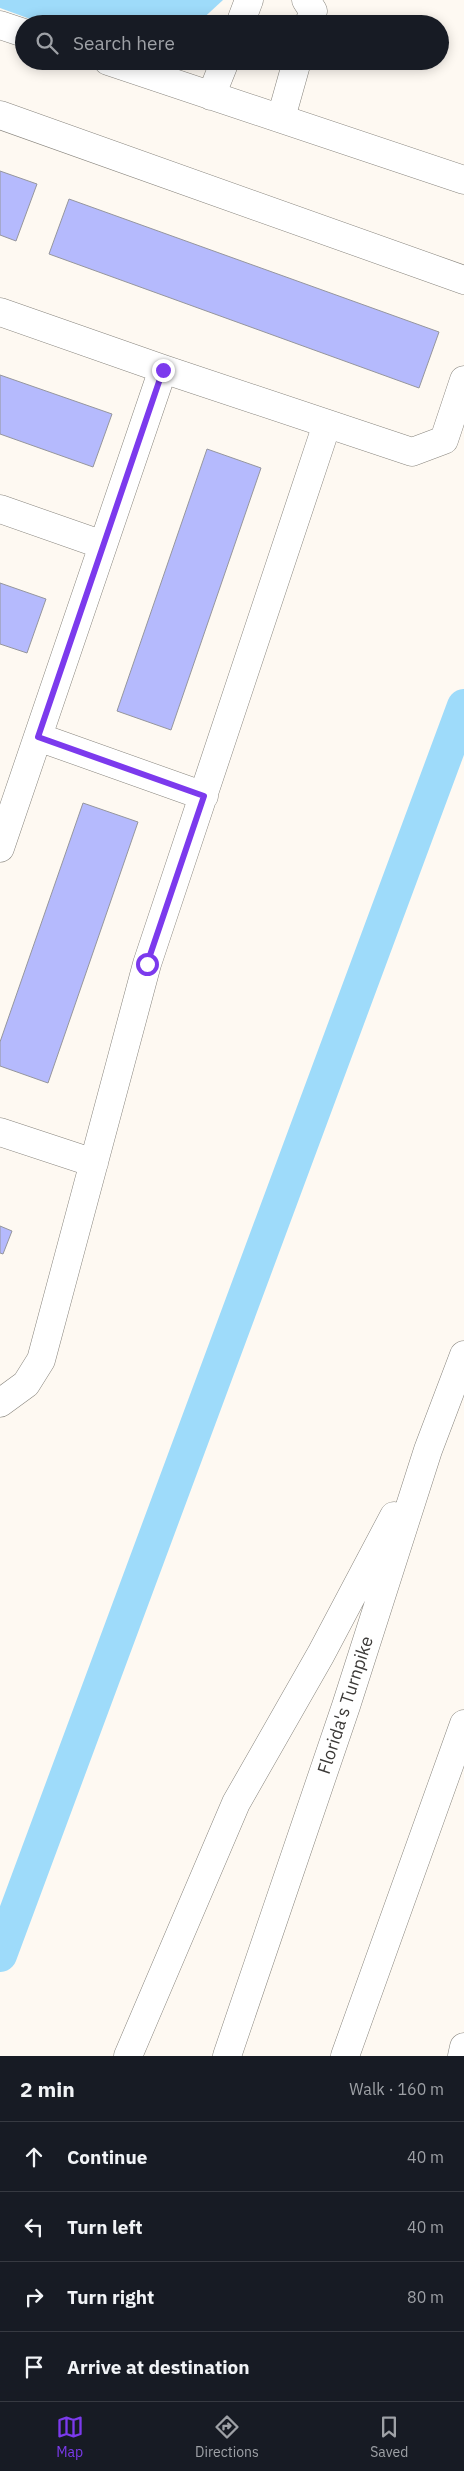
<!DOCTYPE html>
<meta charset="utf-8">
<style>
body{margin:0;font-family:"IBM Plex Sans",sans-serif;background:#242831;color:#f1f3f6}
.stop{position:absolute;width:15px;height:15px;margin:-11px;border:4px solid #7c3aed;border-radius:50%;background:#fff}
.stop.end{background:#7c3aed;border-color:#fff;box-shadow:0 1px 5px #0008}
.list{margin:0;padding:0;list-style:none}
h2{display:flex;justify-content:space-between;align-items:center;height:65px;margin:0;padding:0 20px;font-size:21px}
h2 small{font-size:16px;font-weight:400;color:#9ea1a6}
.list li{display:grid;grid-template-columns:32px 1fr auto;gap:15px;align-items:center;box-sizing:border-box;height:70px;padding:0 20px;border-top:1px solid #363941}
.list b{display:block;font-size:19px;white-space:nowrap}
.list em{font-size:16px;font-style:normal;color:#9ea1a6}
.icon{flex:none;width:28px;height:28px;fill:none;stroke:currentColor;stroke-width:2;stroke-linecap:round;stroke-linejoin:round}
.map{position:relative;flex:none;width:464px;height:2056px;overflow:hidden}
.search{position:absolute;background:#171b24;box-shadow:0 2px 12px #0003;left:15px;right:15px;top:15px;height:55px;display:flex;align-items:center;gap:12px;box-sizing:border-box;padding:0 18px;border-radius:28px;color:#9ea1a6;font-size:19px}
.sheet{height:345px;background:#171b24}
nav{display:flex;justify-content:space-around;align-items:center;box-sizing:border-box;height:70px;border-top:1px solid #363941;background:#171b24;font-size:14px;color:#9ea1a6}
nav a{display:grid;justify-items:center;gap:2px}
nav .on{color:#7c3aed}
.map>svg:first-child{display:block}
.water{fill:#9edbfa}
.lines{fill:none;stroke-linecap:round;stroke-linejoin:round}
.canal{stroke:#9edbfa;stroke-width:34}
.building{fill:#b5bafd;stroke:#95969d}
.minor-casing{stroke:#88857e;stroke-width:29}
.highway-casing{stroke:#88857e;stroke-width:29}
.minor{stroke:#fff;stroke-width:28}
.highway{stroke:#fff;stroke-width:28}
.route{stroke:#7c3aed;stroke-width:6}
.labels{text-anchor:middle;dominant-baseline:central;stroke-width:4;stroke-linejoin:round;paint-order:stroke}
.street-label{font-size:18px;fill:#3d3b39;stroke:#fff}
</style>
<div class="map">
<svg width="464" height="2056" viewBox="0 0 464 2056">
<rect width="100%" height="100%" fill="#fef9f2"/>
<path class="water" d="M 0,0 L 223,0 L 197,24 L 44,24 L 0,8 Z"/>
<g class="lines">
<path class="canal" d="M 0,1955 L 464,706"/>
</g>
<path class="building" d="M 0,171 L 37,184 L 16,241 L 0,235 Z
M 69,199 L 439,332 L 419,388 L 49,254 Z
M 0,375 L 112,414 L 93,467 L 0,434 Z
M 207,449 L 261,468 L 171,730 L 117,711 Z
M 0,583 L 46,599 L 27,653 L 0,644 Z
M 83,803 L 138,822 L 48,1083 L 0,1066 L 0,1042 Z
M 0,1226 L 12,1231 L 3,1254 L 0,1253 Z"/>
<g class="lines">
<g class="minor-casing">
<path id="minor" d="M 306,0 L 313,11 L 309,24
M 240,24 L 249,0
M 0,25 L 24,33
M 108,61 L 464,180
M 211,96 L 225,61
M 0,115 L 464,280
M 281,118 L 297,61
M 0,312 L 163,369 L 412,452 L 444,440 L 464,380
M 0,509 L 103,545
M 38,737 L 204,796
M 0,848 L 163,369
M 0,1132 L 94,1163
M 0,1403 L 26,1384 L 41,1360 L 147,964 L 327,424"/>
</g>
<g class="highway-casing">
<path id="highway" d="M 128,2056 L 236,1803 L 321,1654 L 394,1516
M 227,2056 L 346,1706 L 428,1450 L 464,1355
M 345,2056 L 464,1724
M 462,2056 L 464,2047"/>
</g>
<use href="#minor" class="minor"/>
<use href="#highway" class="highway"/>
</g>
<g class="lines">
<path class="route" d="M 147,964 L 204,796 L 38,737 L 163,370"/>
</g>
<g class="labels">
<g class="street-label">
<text transform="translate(345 1705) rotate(-72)">Florida's Turnpike</text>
</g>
</g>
</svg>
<div class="stop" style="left:147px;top:964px"></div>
<div class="stop end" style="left:163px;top:370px"></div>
<div class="search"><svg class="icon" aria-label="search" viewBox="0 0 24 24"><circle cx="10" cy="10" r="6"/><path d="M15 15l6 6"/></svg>Search here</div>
</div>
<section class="sheet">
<h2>2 min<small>Walk · 160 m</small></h2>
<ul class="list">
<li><svg class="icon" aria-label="ahead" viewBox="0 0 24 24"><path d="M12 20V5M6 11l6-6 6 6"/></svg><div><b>Continue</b></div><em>40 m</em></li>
<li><svg class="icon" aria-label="left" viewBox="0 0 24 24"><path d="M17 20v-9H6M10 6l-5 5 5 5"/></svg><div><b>Turn left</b></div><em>40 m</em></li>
<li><svg class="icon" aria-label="right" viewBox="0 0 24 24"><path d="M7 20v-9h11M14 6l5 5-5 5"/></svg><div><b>Turn right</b></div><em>80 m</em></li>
<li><svg class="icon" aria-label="arrive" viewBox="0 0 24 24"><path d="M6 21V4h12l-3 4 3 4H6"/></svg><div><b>Arrive at destination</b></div></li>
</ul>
</section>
<nav>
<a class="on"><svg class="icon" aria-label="map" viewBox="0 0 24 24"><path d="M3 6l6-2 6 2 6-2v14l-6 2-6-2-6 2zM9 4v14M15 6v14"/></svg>Map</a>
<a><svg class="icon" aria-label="directions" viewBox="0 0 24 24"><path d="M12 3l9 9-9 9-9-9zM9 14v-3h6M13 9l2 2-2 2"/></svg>Directions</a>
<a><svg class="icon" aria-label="saved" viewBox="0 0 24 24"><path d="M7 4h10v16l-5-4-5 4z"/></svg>Saved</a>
</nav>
